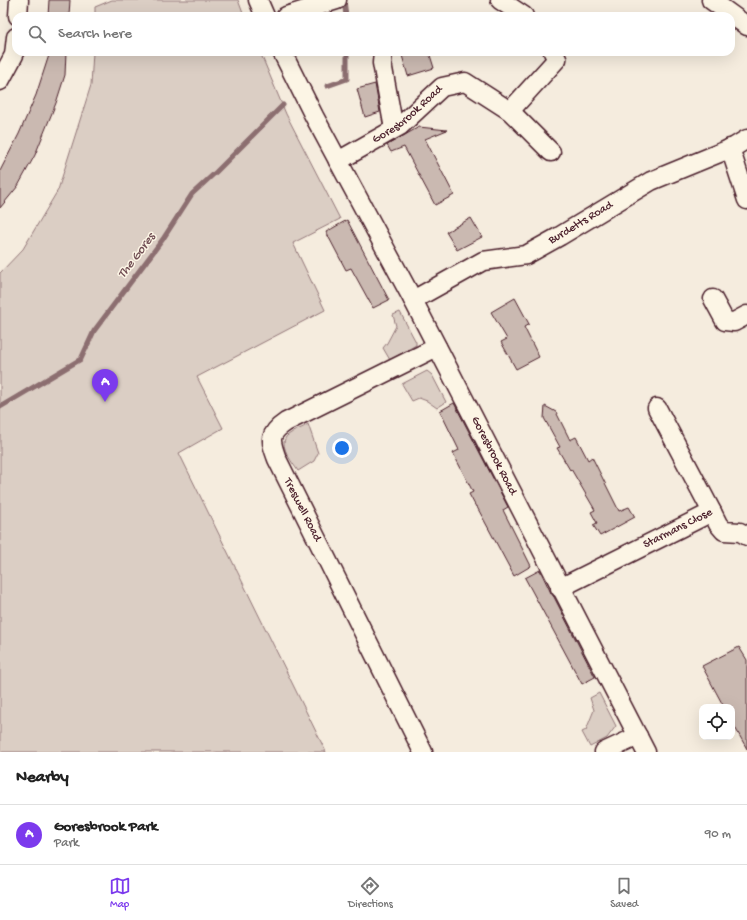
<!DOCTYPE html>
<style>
body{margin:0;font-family:"Gochi Hand",sans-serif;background:#f6f6f6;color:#222}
.controls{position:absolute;right:12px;bottom:12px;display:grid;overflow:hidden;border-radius:8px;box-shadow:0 4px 16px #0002}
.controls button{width:36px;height:36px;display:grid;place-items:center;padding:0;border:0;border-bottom:1px solid #e0e0e0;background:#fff;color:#222;font:20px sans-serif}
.you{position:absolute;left:342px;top:448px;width:14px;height:14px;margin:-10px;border:3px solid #fff;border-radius:50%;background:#1a73e8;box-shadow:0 0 0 6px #1a73e833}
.badge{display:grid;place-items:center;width:26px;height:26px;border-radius:50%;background:#7c3aed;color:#fff;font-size:13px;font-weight:700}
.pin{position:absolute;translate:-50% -33px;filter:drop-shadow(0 1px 2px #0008)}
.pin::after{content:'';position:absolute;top:21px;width:14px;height:12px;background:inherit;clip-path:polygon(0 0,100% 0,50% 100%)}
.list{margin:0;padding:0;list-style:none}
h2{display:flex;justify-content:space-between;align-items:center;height:52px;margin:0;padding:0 16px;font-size:17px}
h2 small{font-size:13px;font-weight:400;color:#767676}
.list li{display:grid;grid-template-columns:26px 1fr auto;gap:12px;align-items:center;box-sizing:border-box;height:60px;padding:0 16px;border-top:1px solid #e0e0e0}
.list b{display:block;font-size:15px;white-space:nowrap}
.list p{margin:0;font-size:13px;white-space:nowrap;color:#767676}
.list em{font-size:13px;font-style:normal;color:#767676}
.icon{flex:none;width:22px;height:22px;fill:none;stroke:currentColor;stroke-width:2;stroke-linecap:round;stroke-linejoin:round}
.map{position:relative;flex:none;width:747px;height:752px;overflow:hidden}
.search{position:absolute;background:#fff;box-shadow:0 4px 16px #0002;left:12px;right:12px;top:12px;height:44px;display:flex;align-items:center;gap:10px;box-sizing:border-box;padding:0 14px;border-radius:12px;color:#767676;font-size:15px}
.sheet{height:112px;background:#fff}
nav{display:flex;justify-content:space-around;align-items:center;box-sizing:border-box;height:56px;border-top:1px solid #e0e0e0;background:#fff;font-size:11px;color:#767676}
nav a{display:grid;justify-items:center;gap:2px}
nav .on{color:#7c3aed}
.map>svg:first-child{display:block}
.green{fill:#dbcec4;stroke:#927678}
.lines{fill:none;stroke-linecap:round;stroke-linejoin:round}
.stream{stroke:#8c6e70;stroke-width:5}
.building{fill:#cab9b1;stroke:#4a1f2b}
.minor-casing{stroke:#4a1f2b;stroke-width:21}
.minor{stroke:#fcf5e5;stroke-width:18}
.labels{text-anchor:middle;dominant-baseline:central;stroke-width:3;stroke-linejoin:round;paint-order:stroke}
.street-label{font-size:12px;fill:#4a1f2b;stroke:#fcf5e5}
.water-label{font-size:13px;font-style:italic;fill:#704d53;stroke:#fcf5e5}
</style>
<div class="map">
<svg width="747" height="752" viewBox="0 0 747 752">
<rect width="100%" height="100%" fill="#f5ecde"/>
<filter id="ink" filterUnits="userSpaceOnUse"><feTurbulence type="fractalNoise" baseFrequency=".025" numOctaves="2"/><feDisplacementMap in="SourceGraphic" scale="8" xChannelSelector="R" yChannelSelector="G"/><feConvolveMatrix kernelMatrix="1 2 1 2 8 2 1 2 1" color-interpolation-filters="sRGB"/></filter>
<g filter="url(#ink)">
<path class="green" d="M 112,0 L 238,0 L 244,16 L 95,16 L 95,7 Z
M 93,52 L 260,52 L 286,114 L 340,219 L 293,243 L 325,310 L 197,377 L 223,428 L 179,453 L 326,752 L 0,752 L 0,273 L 23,249 L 58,190 L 91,85 Z
M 400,312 L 416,342 L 416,345 L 390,360 L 383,348 L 387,343 L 396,326 L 393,315 Z
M 427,371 L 432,375 L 446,402 L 437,408 L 427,401 L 419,398 L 412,401 L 402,384 Z
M 308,424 L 318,453 L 314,461 L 298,471 C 292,462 277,444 288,435 C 294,430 302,429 308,424 Z
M 599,693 L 616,726 L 607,738 L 590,747 L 582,732 L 586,730 L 594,710 L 590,698 Z"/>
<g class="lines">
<path class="stream" d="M 344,0 L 346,16
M 327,86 L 347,79 L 347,52
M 0,407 L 81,359 L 94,331 L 163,239 L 192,194 L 216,172 L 283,105"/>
</g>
<path class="building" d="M 49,0 L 70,0 L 69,16 L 48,16 Z
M 50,52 L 66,52 L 65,75 L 56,103 L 35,155 L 18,186 L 0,208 L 0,171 L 19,134 L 36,95 Z
M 401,52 L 429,52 L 434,68 L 408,76 Z
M 375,84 L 380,112 L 365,117 L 357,89 Z
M 419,127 L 447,130 L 425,139 L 454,195 L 435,205 L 404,147 L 391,152 L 387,145 Z
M 471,218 L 482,237 L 457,250 L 446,232 Z
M 347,220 L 389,300 L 373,308 L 351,268 L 346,270 L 326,232 Z
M 515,298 L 529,324 L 524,327 L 539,357 L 516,369 L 501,342 L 507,339 L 491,312 Z
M 454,403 L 508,507 L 503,510 L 531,566 L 514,576 L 477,507 L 476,507 L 469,494 L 473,492 L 453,453 L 459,450 L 440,411 Z
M 545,406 L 556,412 L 570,440 L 576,437 L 588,460 L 592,457 L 619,511 L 629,507 L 635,517 L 600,536 L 593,525 L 597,523 L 591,512 L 595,510 L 571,469 L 570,470 L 557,448 L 560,447 L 544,418 Z
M 540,570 L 551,593 L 554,597 L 595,677 L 582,684 L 525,578 Z
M 739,647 L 747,660 L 747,749 L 732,722 L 732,707 L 724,707 L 702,666 Z"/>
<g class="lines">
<g class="minor-casing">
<g id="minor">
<path d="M 258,0 L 265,16"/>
<path d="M 500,0 L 524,16"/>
<path d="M 711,0 L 747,26"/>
<path d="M 18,16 L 19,0"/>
<path d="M 286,16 L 337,0"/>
<path id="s1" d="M 282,52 L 314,116 L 413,300 L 646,752"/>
<path d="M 383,52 L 382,63 L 394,129"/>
<path d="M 0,81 L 14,55 L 16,37"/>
<path d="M 510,111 L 557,59 L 553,52"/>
<path d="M 730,148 L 747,200"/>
<path id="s2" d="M 338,161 L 400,126 L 442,87 L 465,82 L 510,111 L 551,152"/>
<path d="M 713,299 L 725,321 L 734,322 L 747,315"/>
<path id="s3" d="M 413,300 L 483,261 L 526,255 L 560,236 L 651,181 L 734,147 L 747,139"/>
<path d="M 712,512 L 718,524 L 724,531 L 740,532 L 747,536"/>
<path id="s4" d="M 560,588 L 712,512 L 657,408"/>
<path d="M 423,752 L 277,459 C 270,440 268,434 286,422 L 437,347"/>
<path d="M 604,752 L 638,736"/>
</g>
</g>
<use href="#minor" class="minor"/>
</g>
</g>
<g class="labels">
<g class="street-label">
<text stroke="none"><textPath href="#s2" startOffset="84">Goresbrook Road</textPath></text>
<text stroke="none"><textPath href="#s3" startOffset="187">Burdetts Road</textPath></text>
<text stroke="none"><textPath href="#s1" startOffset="456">Goresbrook Road</textPath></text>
<text transform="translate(302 510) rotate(63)">Treswell Road</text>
<text stroke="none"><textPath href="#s4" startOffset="132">Starmans Close</textPath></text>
</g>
<g class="water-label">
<text transform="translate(137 256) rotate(-53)">The Gores</text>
</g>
</g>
</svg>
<div class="controls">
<button><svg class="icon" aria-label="locate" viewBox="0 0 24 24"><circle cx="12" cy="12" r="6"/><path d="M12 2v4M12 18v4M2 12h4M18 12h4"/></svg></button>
</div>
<div class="you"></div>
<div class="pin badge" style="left:105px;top:402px">A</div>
<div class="search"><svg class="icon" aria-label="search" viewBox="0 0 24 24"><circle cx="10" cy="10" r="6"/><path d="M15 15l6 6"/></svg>Search here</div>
</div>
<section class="sheet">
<h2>Nearby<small></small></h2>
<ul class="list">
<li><span class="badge">A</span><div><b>Goresbrook Park</b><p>Park</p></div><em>90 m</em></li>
</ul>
</section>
<nav>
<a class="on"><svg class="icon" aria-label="map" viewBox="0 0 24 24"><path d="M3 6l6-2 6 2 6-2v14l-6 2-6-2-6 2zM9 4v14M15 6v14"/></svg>Map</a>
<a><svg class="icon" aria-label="directions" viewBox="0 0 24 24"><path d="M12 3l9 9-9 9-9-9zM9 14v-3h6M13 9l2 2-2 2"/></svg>Directions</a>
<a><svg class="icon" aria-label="saved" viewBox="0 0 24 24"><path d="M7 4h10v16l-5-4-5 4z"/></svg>Saved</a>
</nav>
